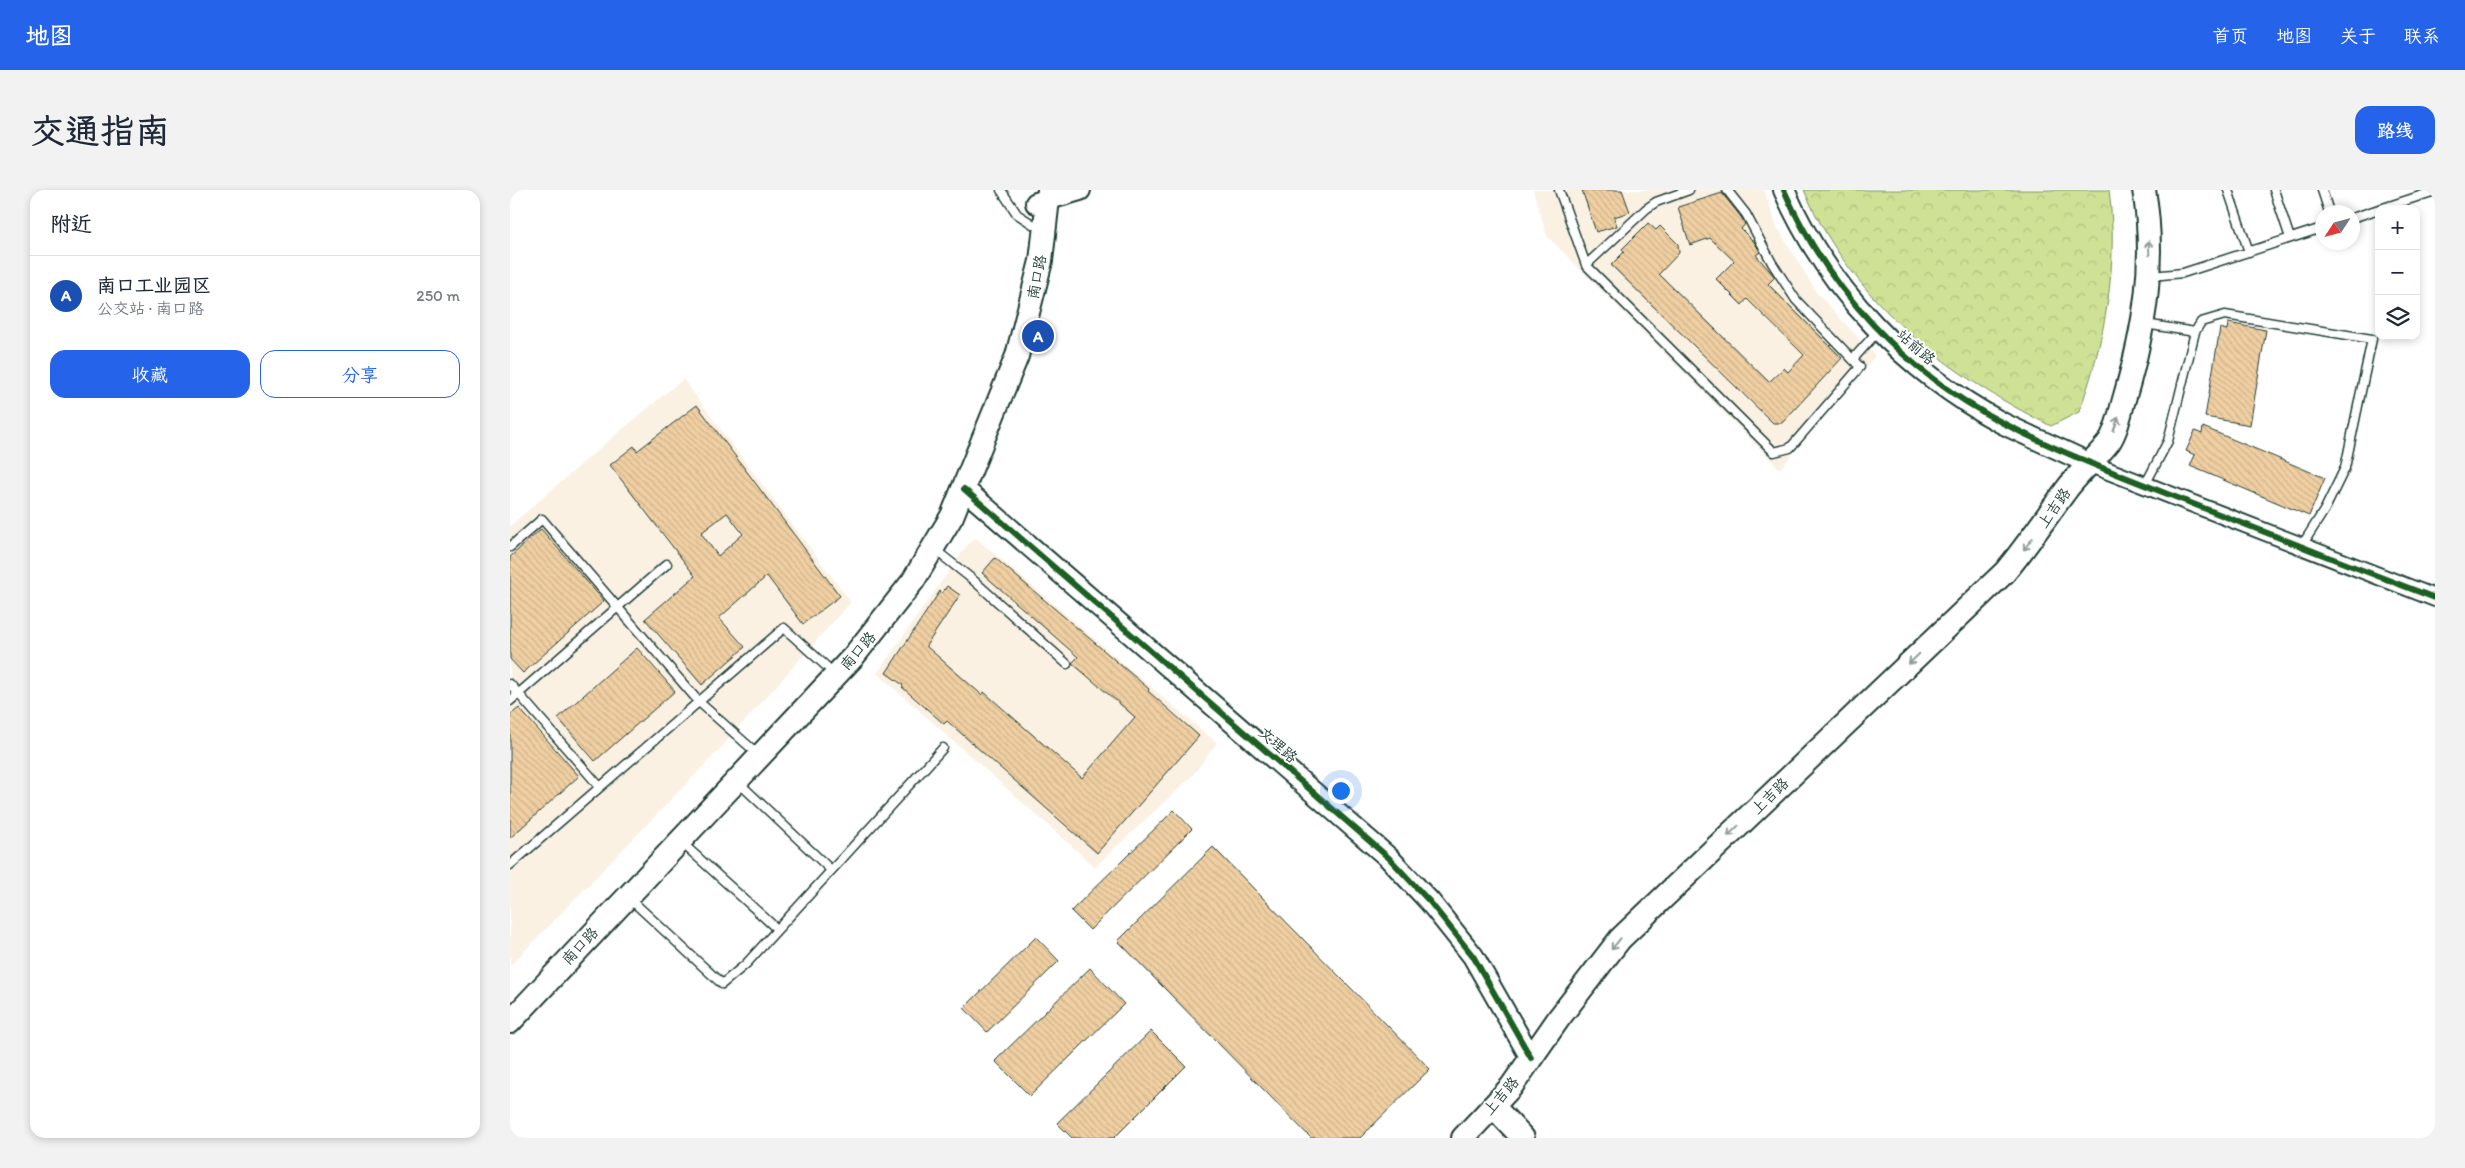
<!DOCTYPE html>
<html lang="zh">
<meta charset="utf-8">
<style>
body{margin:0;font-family:Itim,"LXGW WenKai TC",sans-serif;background:#f2f2f3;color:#1f2937}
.controls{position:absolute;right:15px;top:15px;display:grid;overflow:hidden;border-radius:10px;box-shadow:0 2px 8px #0003}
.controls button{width:45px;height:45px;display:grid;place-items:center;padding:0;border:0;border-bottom:1px solid #e0e1e3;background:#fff;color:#1f2937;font:25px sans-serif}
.compass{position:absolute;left:1805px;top:15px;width:45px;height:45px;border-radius:50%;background:#fff;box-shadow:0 2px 8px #0003;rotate:234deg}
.you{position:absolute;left:830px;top:600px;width:18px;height:18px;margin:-12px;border:4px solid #fff;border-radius:50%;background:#1a73e8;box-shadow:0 0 0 8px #1a73e833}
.badge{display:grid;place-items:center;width:32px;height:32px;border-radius:50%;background:#2563eb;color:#fff;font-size:16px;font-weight:700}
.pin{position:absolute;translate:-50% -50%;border:2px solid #fff;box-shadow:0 1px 5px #0006}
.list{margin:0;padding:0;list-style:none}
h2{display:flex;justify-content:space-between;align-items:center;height:65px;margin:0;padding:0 20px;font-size:21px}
h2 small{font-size:16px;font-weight:400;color:#747a83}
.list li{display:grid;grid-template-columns:32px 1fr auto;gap:15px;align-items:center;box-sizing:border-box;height:80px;padding:0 20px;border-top:1px solid #e0e1e3}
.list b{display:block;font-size:19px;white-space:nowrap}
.list p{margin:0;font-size:16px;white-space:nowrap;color:#747a83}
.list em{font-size:16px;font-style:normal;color:#747a83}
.actions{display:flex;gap:10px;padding:15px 20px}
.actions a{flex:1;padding:11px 0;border:1px solid #2563eb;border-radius:15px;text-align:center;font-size:18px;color:#2563eb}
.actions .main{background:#2563eb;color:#fff}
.icon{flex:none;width:28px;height:28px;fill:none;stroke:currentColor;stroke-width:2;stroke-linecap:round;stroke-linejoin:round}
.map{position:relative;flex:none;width:1925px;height:948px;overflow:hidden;border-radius:15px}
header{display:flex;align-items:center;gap:30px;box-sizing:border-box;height:70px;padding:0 25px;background:#2563eb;color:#fff}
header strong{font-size:24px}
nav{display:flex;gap:28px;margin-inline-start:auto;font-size:18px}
.intro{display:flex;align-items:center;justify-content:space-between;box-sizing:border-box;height:120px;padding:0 30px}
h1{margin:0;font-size:35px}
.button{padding:12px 22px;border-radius:15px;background:#2563eb;color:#fff;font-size:18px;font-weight:700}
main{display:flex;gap:30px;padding:0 30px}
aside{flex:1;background:#fff;border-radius:15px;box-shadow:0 2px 8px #0003}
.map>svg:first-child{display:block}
.built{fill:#faf1e3}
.park{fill:url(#park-crowns);stroke:#778f64}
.building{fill:url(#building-back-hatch);stroke:#1f3d34;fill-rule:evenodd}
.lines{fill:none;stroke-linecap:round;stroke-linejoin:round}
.service-casing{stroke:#1f3d34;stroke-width:11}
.minor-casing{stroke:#1f3d34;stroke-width:20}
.tertiary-casing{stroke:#1f3d34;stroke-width:24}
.secondary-casing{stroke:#1f3d34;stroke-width:26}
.service{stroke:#fff;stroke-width:8}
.minor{stroke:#fff;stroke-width:16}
.tertiary{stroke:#fff;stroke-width:20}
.secondary{stroke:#fff;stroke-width:22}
.cycleway-casing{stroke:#fff;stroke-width:9}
.cycleway{stroke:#1b5e20;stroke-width:6}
.oneway{stroke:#8f9e9a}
.labels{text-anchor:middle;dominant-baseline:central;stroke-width:4;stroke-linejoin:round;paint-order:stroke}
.street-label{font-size:15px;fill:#1f3d34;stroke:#fff}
</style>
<header>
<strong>地图</strong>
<nav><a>首页</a><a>地图</a><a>关于</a><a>联系</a></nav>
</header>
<div class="intro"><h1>交通指南</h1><a class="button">路线</a></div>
<main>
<aside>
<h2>附近<small></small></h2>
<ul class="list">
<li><span class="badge" style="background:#1a4fb4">A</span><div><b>南口工业园区</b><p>公交站 · 南口路</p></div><em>250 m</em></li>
</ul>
<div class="actions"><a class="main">收藏</a><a>分享</a></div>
</aside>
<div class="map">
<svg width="1925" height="948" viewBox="0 0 1925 948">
<defs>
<pattern id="park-crowns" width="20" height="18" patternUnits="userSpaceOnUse" patternTransform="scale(1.25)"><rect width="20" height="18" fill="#cfe195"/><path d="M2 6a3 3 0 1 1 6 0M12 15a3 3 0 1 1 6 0" fill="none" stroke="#b1c281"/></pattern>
<pattern id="building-back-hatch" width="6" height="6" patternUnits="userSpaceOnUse" patternTransform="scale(1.25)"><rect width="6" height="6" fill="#f0cfa2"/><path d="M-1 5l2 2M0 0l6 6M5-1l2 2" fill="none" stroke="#cdb38c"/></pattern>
</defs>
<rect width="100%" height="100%" fill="#fff"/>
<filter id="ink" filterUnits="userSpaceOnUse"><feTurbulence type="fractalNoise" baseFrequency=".02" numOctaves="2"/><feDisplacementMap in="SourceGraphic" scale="10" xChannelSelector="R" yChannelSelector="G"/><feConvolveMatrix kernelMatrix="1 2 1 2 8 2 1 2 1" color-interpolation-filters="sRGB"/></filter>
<g filter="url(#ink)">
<path class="built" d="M 1023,0 L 1254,0 L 1267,37 L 1307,103 L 1365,166 L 1270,279 L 1037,46 Z
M 173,189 L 341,412 L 209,560 L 0,776 L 0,336 L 96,253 Z
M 466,348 L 707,553 L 682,586 L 585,677 L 367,483 L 458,354 Z"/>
<path class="park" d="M 1294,0 L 1599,0 C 1609,75 1595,151 1569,222 L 1541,236 C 1436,184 1342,111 1294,0 Z"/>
<path class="building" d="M 1072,0 L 1112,0 L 1120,22 L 1104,27 L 1107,36 L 1086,42 Z
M 1212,3 L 1231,27 L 1235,34 L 1231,39 L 1245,53 L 1250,62 L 1246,65 L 1265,87 L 1258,94 L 1332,168 L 1272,233 L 1263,233 L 1101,75 L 1114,62 L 1112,59 L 1138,33 L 1146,40 L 1150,36 L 1168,54 L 1169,63 L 1149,84 L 1259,192 L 1274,178 L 1278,182 L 1294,165 L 1237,109 L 1232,115 L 1206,89 L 1224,71 L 1200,48 L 1180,55 L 1168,17 Z
M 1718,133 L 1756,140 L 1740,235 L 1695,227 L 1710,138 L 1717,140 Z
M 187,215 L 330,406 L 293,434 L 257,386 L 209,428 L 235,457 L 192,495 L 135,429 L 185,386 L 100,275 L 124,256 L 127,261 ZM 217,323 L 233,344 L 208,366 L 191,343 Z
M 1693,237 L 1815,288 L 1799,326 L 1680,276 L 1685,265 L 1676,261 L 1685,241 L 1692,244 Z
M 31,339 L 94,411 L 13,483 L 0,469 L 0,367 Z
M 485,368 L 639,499 L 638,501 L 689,546 L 587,663 L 437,531 L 434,534 L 392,497 L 393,495 L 376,483 L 430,401 L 432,403 L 437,396 L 450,405 L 416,456 L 472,505 L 474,502 L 572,588 L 625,527 L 562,473 L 568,467 L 472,383 Z
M 127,458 L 165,501 L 85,571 L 48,528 Z
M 9,518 L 69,586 L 0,648 L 0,525 Z
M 664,620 L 682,639 L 580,740 L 561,721 Z
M 703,657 L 920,879 L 850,948 L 801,948 L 608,751 Z
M 526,747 L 549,771 L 477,842 L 454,818 Z
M 580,778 L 614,814 L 520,906 L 485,871 Z
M 641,841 L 676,876 L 604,948 L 562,948 L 547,933 Z"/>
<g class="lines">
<g class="service-casing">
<path id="service" d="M 491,0 L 507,24 L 524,35
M 1049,0 L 1076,75 L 1264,262 L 1280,258 L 1350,177 L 1286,110 L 1262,73 L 1236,24 L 1217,0
M 1718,0 L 1739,62
M 1764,0 L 1780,48
M 1812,0 L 1819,22
M 1870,19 L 1925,1
M 1842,28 L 1869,19
M 1076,75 L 1136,19 L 1146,12 L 1179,0
M 1641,86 L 1673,83 L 1812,38
M 1635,134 L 1685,142
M 1343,169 L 1368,141
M 1635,295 L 1658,251 L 1685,142 L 1691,132 L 1715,125 L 1862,149 L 1835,278 L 1815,319 L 1791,357
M 0,357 L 32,329 L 189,512 L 241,558
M 424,359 L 462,389 L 557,474
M 0,494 L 90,597
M 0,511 L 157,374
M 228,592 L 321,680
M 171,652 L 267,739
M 0,675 L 274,438 L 317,477
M 119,708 L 212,794 L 236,774 L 433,558"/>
</g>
<g class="minor-casing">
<path id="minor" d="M 1578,273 L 1925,408"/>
</g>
<g class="tertiary-casing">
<path id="tertiary" d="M 1274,0 C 1318,100 1396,181 1492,233 C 1520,247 1550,259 1578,273
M 526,13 L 570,0
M 454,299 L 879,668 L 920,712 L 963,766 L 1021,868"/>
</g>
<g class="secondary-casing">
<path id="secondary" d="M 0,832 L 343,467 L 403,391 L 442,326 L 507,166 L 531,71 L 539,0
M 984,917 L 1013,948
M 953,948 L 1001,897 L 1049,828 L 1110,749 L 1495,382 C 1516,357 1534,330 1554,303 C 1567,284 1585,270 1599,252 C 1607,241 1611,219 1615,206 C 1635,138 1646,70 1634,0"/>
</g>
<use href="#service" class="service"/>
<use href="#minor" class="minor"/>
<use href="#tertiary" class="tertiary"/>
<use href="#secondary" class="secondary"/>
<g class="cycleway-casing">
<path id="cycleway" d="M 1274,0 C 1318,100 1396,183 1493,233 C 1551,263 1612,286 1673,310 C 1756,343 1841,376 1925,408
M 454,299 L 879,668 L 920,712 L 963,766 L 1021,868"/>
</g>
<use href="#cycleway" class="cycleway"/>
</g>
<defs><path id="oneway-shaft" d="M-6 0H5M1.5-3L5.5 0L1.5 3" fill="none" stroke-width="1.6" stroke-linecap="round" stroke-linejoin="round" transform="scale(1.25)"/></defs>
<g class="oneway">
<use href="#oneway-shaft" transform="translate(1639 58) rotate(-93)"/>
<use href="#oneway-shaft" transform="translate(1606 234) rotate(-70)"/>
<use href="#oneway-shaft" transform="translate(1518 354) rotate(127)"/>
<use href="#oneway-shaft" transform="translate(1404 469) rotate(136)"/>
<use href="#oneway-shaft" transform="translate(1223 641) rotate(136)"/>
<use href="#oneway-shaft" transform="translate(1106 754) rotate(129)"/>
</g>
</g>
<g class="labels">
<g class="street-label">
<text transform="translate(527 87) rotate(-79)">南口路</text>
<text transform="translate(1406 157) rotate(41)">站前路</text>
<text transform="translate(1544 318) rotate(-55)">上吉路</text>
<text transform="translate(348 461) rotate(-49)">南口路</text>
<text transform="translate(768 555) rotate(41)">文理路</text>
<text transform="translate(1260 606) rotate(-44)">上吉路</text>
<text transform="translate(70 756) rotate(-47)">南口路</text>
<text transform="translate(991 906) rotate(-49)">上吉路</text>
</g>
</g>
</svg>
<div class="controls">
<button>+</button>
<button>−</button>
<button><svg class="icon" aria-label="layers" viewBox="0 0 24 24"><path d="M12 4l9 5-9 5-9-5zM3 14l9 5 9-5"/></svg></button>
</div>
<svg class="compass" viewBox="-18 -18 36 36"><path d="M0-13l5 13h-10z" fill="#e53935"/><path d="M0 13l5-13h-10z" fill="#747a83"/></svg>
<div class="you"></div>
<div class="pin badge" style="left:528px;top:146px;background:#1a4fb4">A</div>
</div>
</main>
